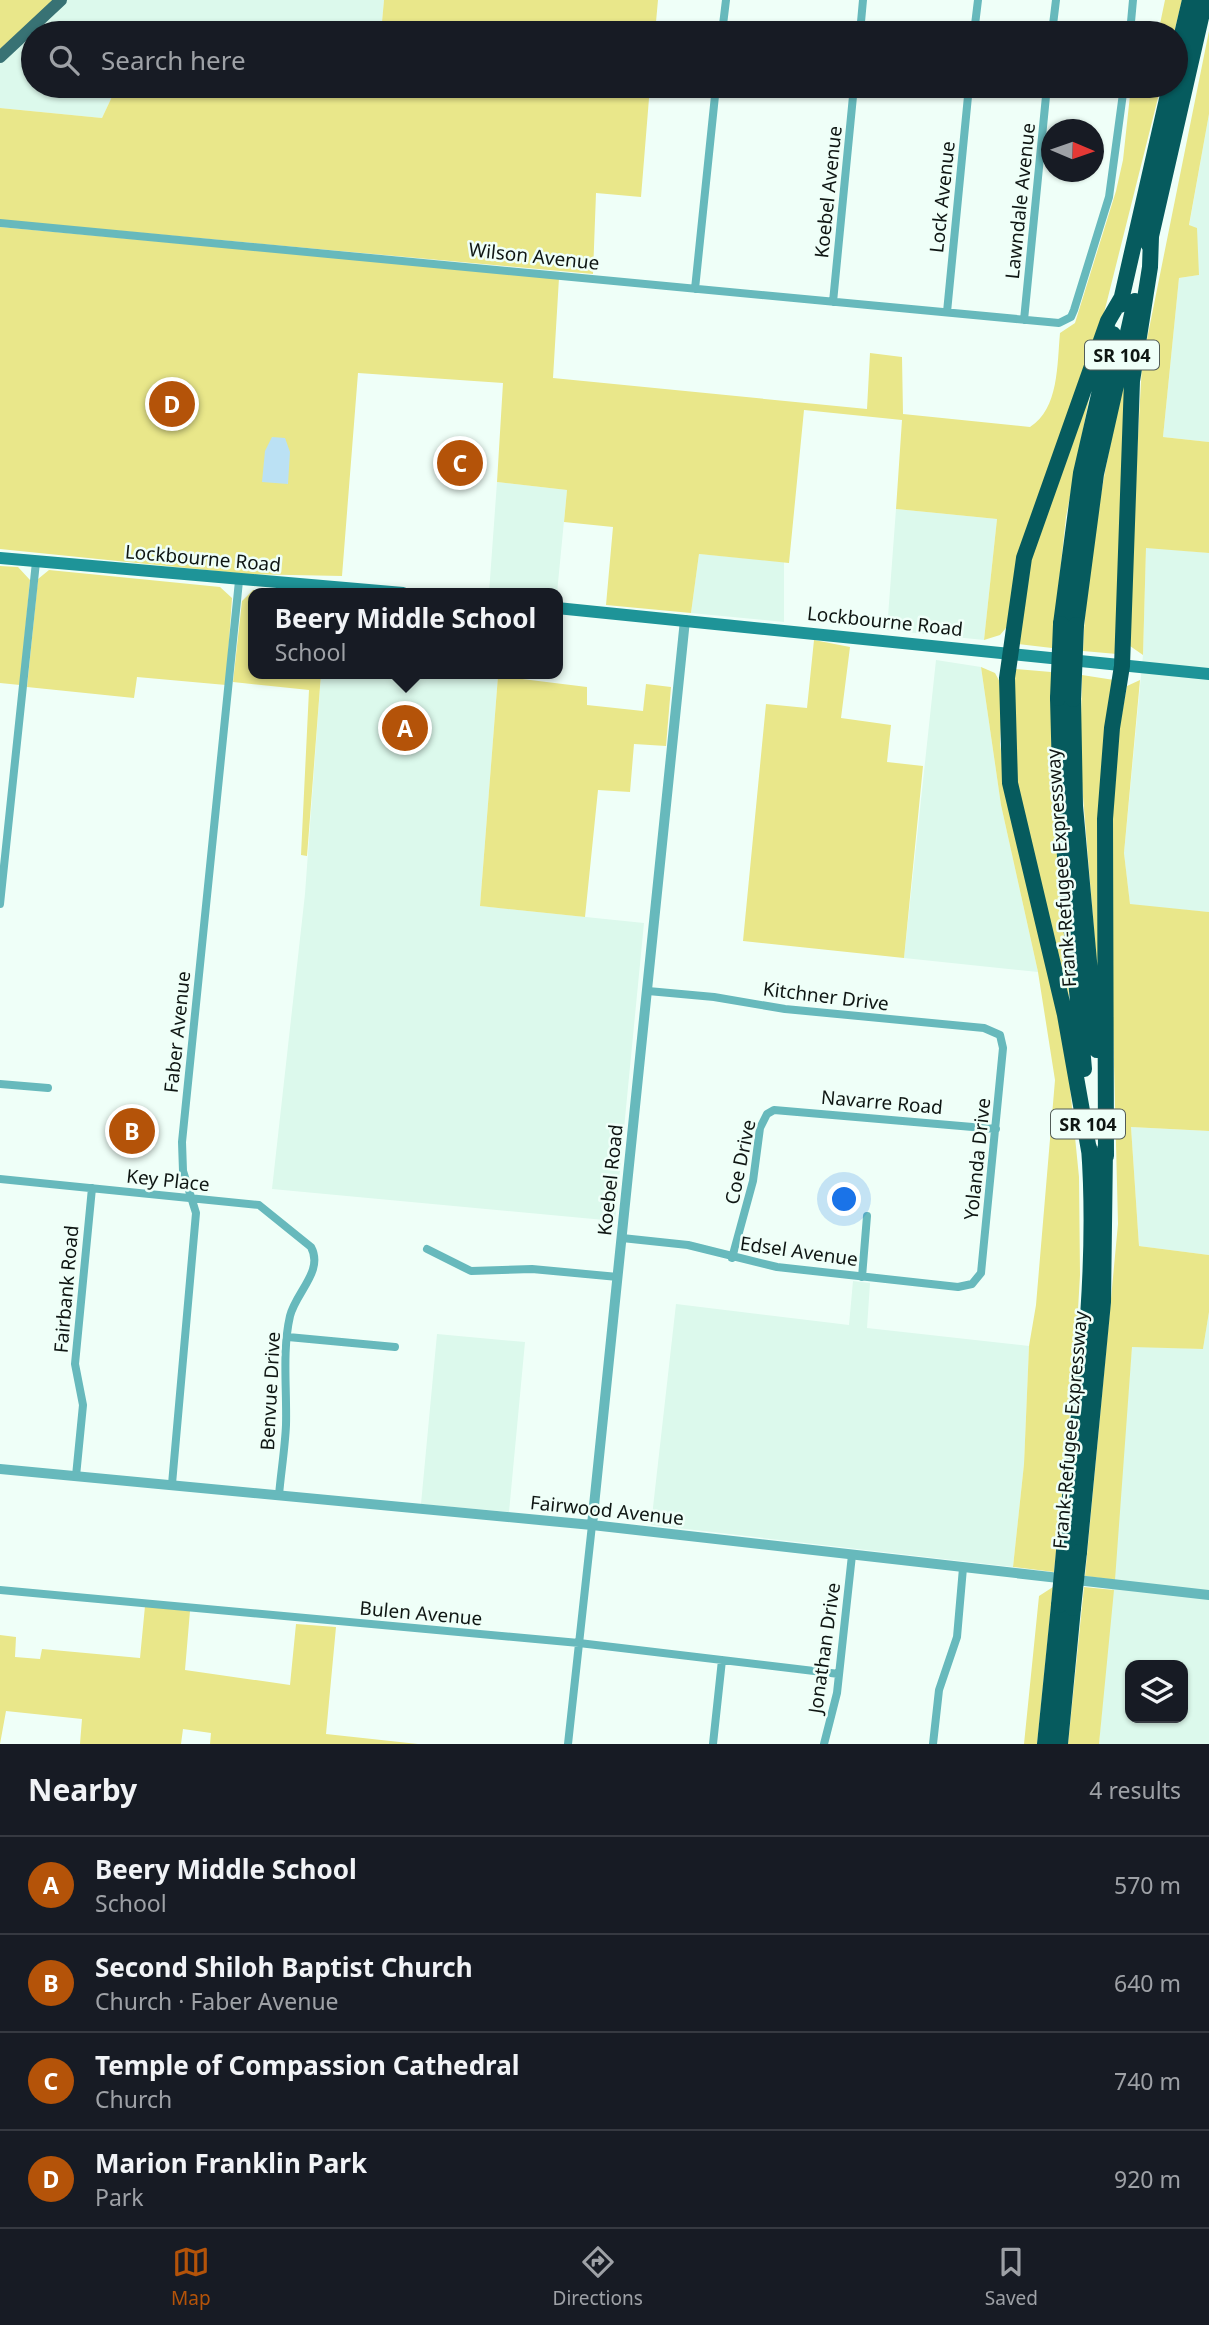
<!DOCTYPE html>
<meta charset="utf-8">
<style>
body{margin:0;font-family:"Noto Sans",sans-serif;background:#242831;color:#f1f3f6}
.controls{position:absolute;right:21px;bottom:21px;display:grid;overflow:hidden;border-radius:14px;box-shadow:0 2px 5px #0004}
.controls button{width:63px;height:63px;display:grid;place-items:center;padding:0;border:0;border-bottom:2px solid #363941;background:#171b24;color:#f1f3f6;font:35px sans-serif}
.compass{position:absolute;left:1041px;top:119px;width:63px;height:63px;border-radius:50%;background:#171b24;box-shadow:0 2px 5px #0004;rotate:92deg}
.you{position:absolute;left:845px;top:1200px;width:24px;height:24px;margin:-18px;border:5px solid #fff;border-radius:50%;background:#1a73e8;box-shadow:0 0 0 10px #1a73e833}
.badge{display:grid;place-items:center;width:46px;height:46px;border-radius:50%;background:#b45309;color:#fff;font-size:23px;font-weight:700}
.pin{position:absolute;translate:-50% -50%;border:4px solid #fff;box-shadow:0 2px 7px #0006}
.popup{position:absolute;left:248px;top:588px;width:315px;height:91px;box-sizing:border-box;display:grid;place-content:center;border-radius:14px;background:#171b24;filter:drop-shadow(0 2px 5px #0005);font-size:23px;white-space:nowrap;color:#9ea1a6}
.popup b{font-size:26px;color:#f1f3f6}
.popup::after{content:'';position:absolute;left:50%;top:100%;margin-left:-14px;border:14px solid transparent;border-top-color:#171b24}
.list{margin:0;padding:0;list-style:none}
h2{display:flex;justify-content:space-between;align-items:center;height:91px;margin:0;padding:0 28px;font-size:30px}
h2 small{font-size:23px;font-weight:400;color:#9ea1a6}
.list li{display:grid;grid-template-columns:46px 1fr auto;gap:21px;align-items:center;box-sizing:border-box;height:98px;padding:0 28px;border-top:2px solid #363941}
.list b{display:block;font-size:26px;white-space:nowrap}
.list p{margin:0;font-size:23px;white-space:nowrap;color:#9ea1a6}
.list em{font-size:23px;font-style:normal;color:#9ea1a6}
.icon{flex:none;width:38px;height:38px;fill:none;stroke:currentColor;stroke-width:2;stroke-linecap:round;stroke-linejoin:round}
.map{position:relative;flex:none;width:1209px;height:1744px;overflow:hidden}
.search{position:absolute;background:#171b24;box-shadow:0 2px 5px #0004;left:21px;right:21px;top:21px;height:77px;display:flex;align-items:center;gap:18px;box-sizing:border-box;padding:0 24px;border-radius:38px;color:#9ea1a6;font-size:26px}
.sheet{height:483px;background:#171b24}
nav{display:flex;justify-content:space-around;align-items:center;box-sizing:border-box;height:98px;border-top:2px solid #363941;background:#171b24;font-size:19px;color:#9ea1a6}
nav a{display:grid;justify-items:center;gap:4px}
nav .on{color:#b45309}
.map>svg:first-child{display:block}
.built{fill:#dcf9ec;fill-rule:evenodd}
.green{fill:#e9e78a}
.water{fill:#bbe1f4}
.lines{fill:none;stroke-linecap:round;stroke-linejoin:round}
.minor{stroke:#67b9bc;stroke-width:8}
.tertiary{stroke:#67b9bc;stroke-width:10}
.secondary{stroke:#1e9498;stroke-width:12}
.primary{stroke:#387274;stroke-width:12}
.motorway{stroke:#065b5e;stroke-width:16}
.motorway-bridge{stroke:#065b5e;stroke-width:16}
.labels{text-anchor:middle;dominant-baseline:central;stroke-width:5;stroke-linejoin:round;paint-order:stroke}
.shield{fill:#effff8;stroke:#525c58;stroke-width:2}
.shield-label{font-size:18px;font-weight:bold;fill:#0f1613}
.street-label{font-size:19px;fill:#0f1613;stroke:#effff8}
</style>
<div class="map">
<svg width="1209" height="1744" viewBox="0 0 1209 1744">
<rect width="100%" height="100%" fill="#effff8"/>
<path class="built" d="M 54,0 L 384,0 L 381,33 L 33,33 L 33,86 L 117,86 L 102,118 L 0,108 L 0,49 Z
M 1209,114 L 1209,442 L 1163,437 L 1179,278 L 1199,275 L 1189,226 Z
M 497,482 L 567,490 L 557,593 L 489,593 Z
M 896,509 L 997,519 L 984,640 L 887,630 Z
M 1146,547 L 1209,553 L 1209,912 L 1130,905 L 1124,853 L 1143,655 Z
M 699,554 L 784,562 L 784,622 L 691,613 Z
M 936,660 L 981,667 L 1001,805 L 1038,972 L 904,958 Z
M 321,674 L 498,676 L 480,906 L 644,923 L 615,1221 L 272,1189 L 305,894 Z
M 1131,1127 L 1209,1131 L 1209,1255 L 1139,1246 Z
M 853,1281 L 870,1283 L 867,1328 L 1029,1346 L 1024,1464 L 1013,1567 L 651,1525 L 676,1304 L 849,1325 Z
M 1209,1312 L 1209,1744 L 1099,1744 L 1132,1346 L 1203,1349 ZM 1130,1665 L 1183,1665 L 1183,1718 L 1130,1718 Z
M 437,1334 L 525,1342 L 509,1512 L 421,1504 Z"/>
<path class="green" d="M 0,0 L 54,0 L 0,49 Z
M 384,0 L 658,0 L 655,33 L 381,33 Z
M 1165,0 L 1182,0 L 1174,33 L 1136,33 L 1138,22 L 1160,24 Z
M 1209,31 L 1209,114 L 1189,225 L 1197,228 L 1199,275 L 1179,278 L 1163,437 L 1209,442 L 1209,553 L 1146,548 L 1143,655 L 1130,646 L 1127,636 L 1142,364 Z
M 117,86 L 650,86 L 641,197 L 596,193 L 593,274 L 0,220 L 0,108 L 102,118 Z
M 1131,86 L 1161,86 L 1099,333 L 1006,628 L 1000,635 L 984,640 L 997,519 L 896,509 L 902,420 L 804,410 L 789,563 L 699,554 L 691,613 L 606,605 L 613,527 L 564,522 L 567,490 L 497,482 L 503,383 L 358,373 L 342,576 L 245,574 L 0,549 L 0,227 L 559,278 L 553,378 L 867,409 L 870,353 L 902,357 L 903,414 L 1030,427 C 1059,409 1057,364 1060,333 L 1075,323 L 1116,191 L 1123,160 Z
M 1131,351 L 1117,654 L 1083,651 C 1087,549 1108,450 1131,351 Z
M 1090,394 L 1066,517 L 1052,648 L 1018,644 L 1028,566 Z
M 0,566 L 18,567 L 30,580 L 20,685 L 0,683 Z
M 49,570 L 220,587 L 232,598 L 226,685 L 137,677 L 134,698 L 27,687 L 38,579 Z
M 253,590 L 291,593 L 253,593 L 253,674 L 321,674 L 307,856 L 301,855 L 309,690 L 233,682 L 242,601 Z
M 814,640 L 850,647 L 841,718 L 891,725 L 887,762 L 923,766 L 904,958 L 743,941 L 766,704 L 807,708 Z
M 981,667 L 995,673 L 1003,688 L 1000,744 L 1011,818 L 1065,1037 L 1079,1177 L 1080,1275 L 1075,1362 L 1054,1572 L 1013,1567 L 1024,1464 L 1029,1346 L 1036,1305 L 1055,1080 L 1038,972 L 1001,805 Z
M 1015,669 L 1051,672 L 1052,795 L 1070,1007 L 1020,811 L 1011,734 Z
M 1082,675 L 1114,680 L 1098,980 L 1080,760 Z
M 498,676 L 587,687 L 587,705 L 643,711 L 646,684 L 671,687 L 666,746 L 634,744 L 630,792 L 598,790 L 585,917 L 480,906 Z
M 1140,680 L 1124,853 L 1130,904 L 1209,912 L 1209,1131 L 1131,1127 L 1139,1246 L 1209,1255 L 1209,1312 L 1203,1349 L 1132,1347 L 1115,1580 L 1085,1576 L 1118,1224 L 1109,864 L 1117,741 L 1127,686 Z
M 1053,1587 L 1037,1744 L 1024,1744 L 1039,1596 Z
M 1084,1587 L 1114,1590 L 1099,1744 L 1068,1744 Z
M 145,1606 L 190,1611 L 185,1670 L 290,1685 L 296,1624 L 336,1627 L 326,1734 L 418,1744 L 210,1744 L 211,1733 L 183,1729 L 181,1744 L 80,1744 L 82,1719 L 6,1711 L 0,1744 L 0,1635 L 16,1637 L 15,1657 L 40,1659 L 42,1649 L 140,1658 Z"/>
<path class="water" d="M 272,437 L 285,438 L 290,452 L 288,484 L 262,482 L 265,451 Z"/>
<g class="lines">
<path class="minor" d="M 722,33 L 726,0
M 860,33 L 863,0
M 974,33 L 978,0
M 1052,33 L 1056,0
M 1130,33 L 1133,0
M 0,223 L 1059,323 L 1071,317 L 1074,310 L 1109,197 L 1124,86
M 695,289 L 716,86
M 833,302 L 854,86
M 947,312 L 969,86
M 1024,320 L 1047,86
M 0,904 L 36,562
M 0,1084 L 48,1088
M 0,1179 L 259,1205 L 311,1247 C 324,1271 296,1292 290,1316 C 282,1351 287,1389 286,1425 C 285,1448 281,1472 279,1495
M 622,1238 L 688,1245 L 777,1267 L 958,1287 L 972,1284 L 981,1273 L 1003,1048 L 1000,1035 L 984,1028 L 785,1009 L 714,997 L 648,991
M 427,1249 L 471,1271 L 532,1269 L 618,1277
M 732,1258 L 753,1181 L 760,1128 L 767,1114 L 774,1110 L 996,1129
M 862,1277 L 867,1216
M 288,1337 L 395,1347
M 76,1476 L 83,1405 L 75,1364 L 92,1188
M 172,1484 L 196,1213 L 183,1171 L 182,1142 L 239,581
M 0,1590 L 579,1643 L 839,1674
M 568,1744 L 592,1525
M 713,1744 L 722,1660
M 824,1744 L 837,1693 L 852,1555
M 933,1744 L 939,1690 L 957,1637 L 963,1568"/>
<path class="tertiary" d="M 0,1469 L 592,1525 L 1209,1595
M 592,1525 L 685,620"/>
<path class="secondary" d="M 0,558 L 403,593
M 557,608 L 1209,674"/>
<path class="primary" d="M 0,57 L 61,0"/>
<path class="motorway" d="M 1176,60 L 1190,0
M 1149,245 L 1205,0
M 1120,305 L 1170,86
M 1061,624 L 1081,473 L 1113,334
M 1076,625 L 1096,474 L 1135,301
M 1058,698 L 1061,811 L 1084,1069
M 1073,699 L 1075,806 L 1097,1050
M 1090,1156 L 1065,1015 L 1010,783 L 1007,678 L 1024,558 L 1108,321 L 1122,297
M 1106,1156 L 1105,819 L 1112,728 L 1122,666 L 1132,381 L 1150,267 L 1151,237
M 1064,1551 C 1078,1417 1099,1281 1089,1147
M 1079,1552 L 1103,1302 L 1105,1149
M 1045,1744 L 1059,1605
M 1060,1744 L 1073,1608"/>
<path class="motorway-bridge" d="M 1058,698 L 1061,624
M 1073,699 L 1076,625
M 1059,1605 L 1064,1551
M 1073,1608 L 1079,1552"/>
</g>
<g class="labels">
<g class="shield">
<rect x="1085" y="340.5" width="74" height="29" rx="5"/>
<rect x="1051" y="1109.5" width="74" height="29" rx="5"/>
</g>
<g class="shield-label">
<text x="1122" y="355">SR 104</text>
<text x="1088" y="1124">SR 104</text>
</g>
<g class="street-label">
<text transform="translate(828 192) rotate(-84)">Koebel Avenue</text>
<text transform="translate(942 197) rotate(-84)">Lock Avenue</text>
<text transform="translate(1020 201) rotate(-84)">Lawndale Avenue</text>
<text transform="translate(534 256) rotate(6)">Wilson Avenue</text>
<text transform="translate(203 558) rotate(5)">Lockbourne Road</text>
<text transform="translate(885 621) rotate(6)">Lockbourne Road</text>
<text transform="translate(1061 868) rotate(-94)">Frank-Refugee Expressway</text>
<text transform="translate(826 996) rotate(7)">Kitchner Drive</text>
<text transform="translate(177 1032) rotate(-84)">Faber Avenue</text>
<text transform="translate(882 1102) rotate(5)">Navarre Road</text>
<text transform="translate(977 1159) rotate(-84)">Yolanda Drive</text>
<text transform="translate(740 1162) rotate(-78)">Coe Drive</text>
<text transform="translate(168 1180) rotate(6)">Key Place</text>
<text transform="translate(610 1180) rotate(-84)">Koebel Road</text>
<text transform="translate(799 1251) rotate(8)">Edsel Avenue</text>
<text transform="translate(66 1289) rotate(-85)">Fairbank Road</text>
<text transform="translate(270 1391) rotate(-87)">Benvue Drive</text>
<text transform="translate(1070 1430) rotate(-85)">Frank-Refugee Expressway</text>
<text transform="translate(607 1510) rotate(6)">Fairwood Avenue</text>
<text transform="translate(421 1613) rotate(5)">Bulen Avenue</text>
<text transform="translate(824 1648) rotate(-82)">Jonathan Drive</text>
</g>
</g>
</svg>
<div class="controls">
<button><svg class="icon" aria-label="layers" viewBox="0 0 24 24"><path d="M12 4l9 5-9 5-9-5zM3 14l9 5 9-5"/></svg></button>
</div>
<svg class="compass" viewBox="-18 -18 36 36"><path d="M0-13l5 13h-10z" fill="#e53935"/><path d="M0 13l5-13h-10z" fill="#9ea1a6"/></svg>
<div class="you"></div>
<div class="pin badge" style="left:405px;top:728px">A</div>
<div class="popup"><b>Beery Middle School</b>School</div>
<div class="pin badge" style="left:132px;top:1131px">B</div>
<div class="pin badge" style="left:460px;top:463px">C</div>
<div class="pin badge" style="left:172px;top:404px">D</div>
<div class="search"><svg class="icon" aria-label="search" viewBox="0 0 24 24"><circle cx="10" cy="10" r="6"/><path d="M15 15l6 6"/></svg>Search here</div>
</div>
<section class="sheet">
<h2>Nearby<small>4 results</small></h2>
<ul class="list">
<li><span class="badge">A</span><div><b>Beery Middle School</b><p>School</p></div><em>570 m</em></li>
<li><span class="badge">B</span><div><b>Second Shiloh Baptist Church</b><p>Church · Faber Avenue</p></div><em>640 m</em></li>
<li><span class="badge">C</span><div><b>Temple of Compassion Cathedral</b><p>Church</p></div><em>740 m</em></li>
<li><span class="badge">D</span><div><b>Marion Franklin Park</b><p>Park</p></div><em>920 m</em></li>
</ul>
</section>
<nav>
<a class="on"><svg class="icon" aria-label="map" viewBox="0 0 24 24"><path d="M3 6l6-2 6 2 6-2v14l-6 2-6-2-6 2zM9 4v14M15 6v14"/></svg>Map</a>
<a><svg class="icon" aria-label="directions" viewBox="0 0 24 24"><path d="M12 3l9 9-9 9-9-9zM9 14v-3h6M13 9l2 2-2 2"/></svg>Directions</a>
<a><svg class="icon" aria-label="saved" viewBox="0 0 24 24"><path d="M7 4h10v16l-5-4-5 4z"/></svg>Saved</a>
</nav>
